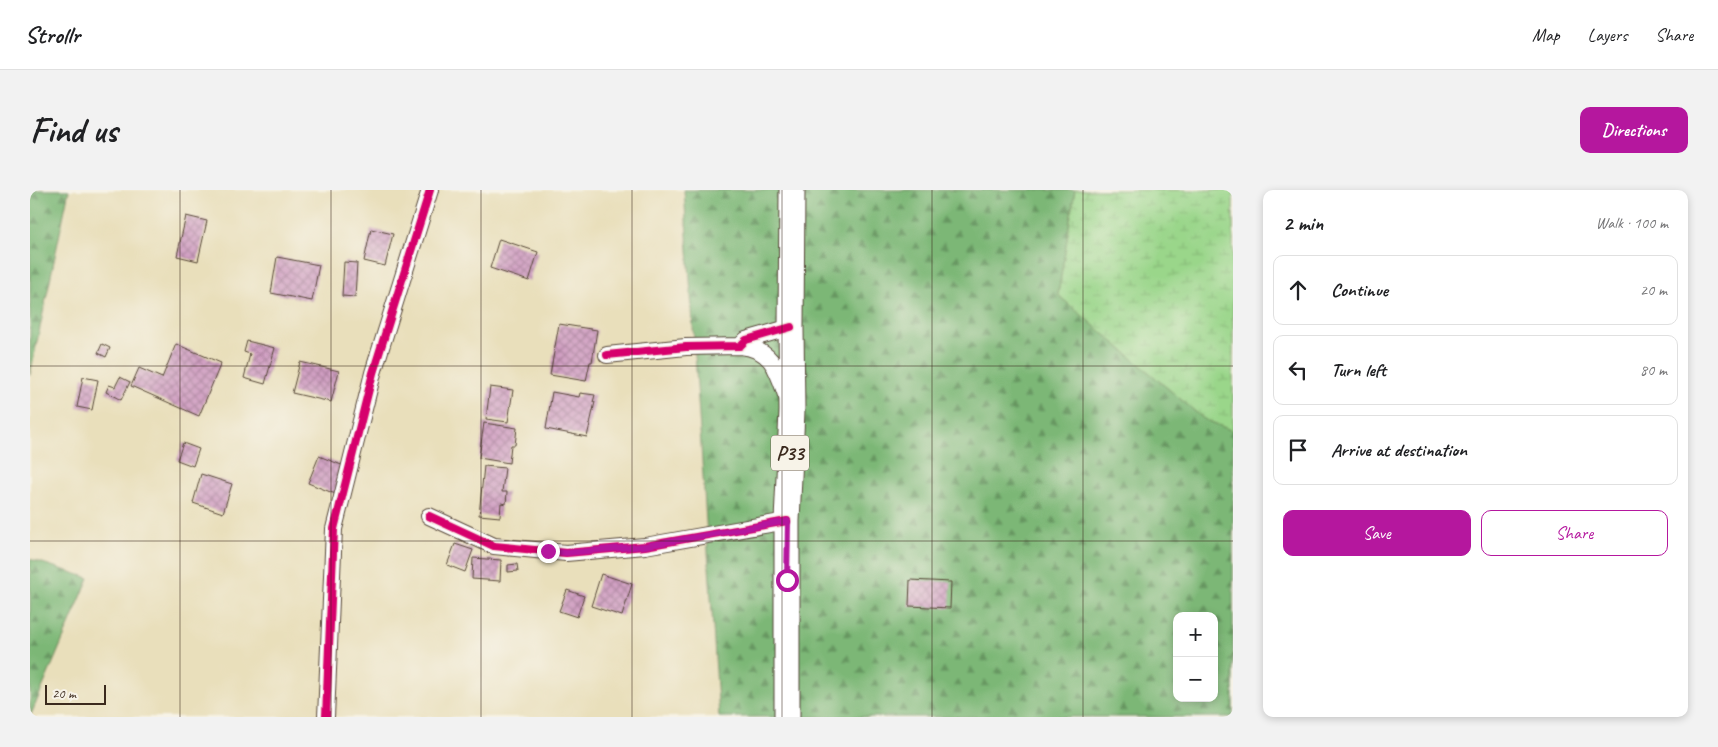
<!DOCTYPE html>
<meta charset="utf-8">
<style>
body{margin:0;font-family:Caveat,sans-serif;background:#f2f2f2;color:#202124}
.controls{position:absolute;right:15px;bottom:15px;display:grid;overflow:hidden;border-radius:10px;box-shadow:0 2px 8px #0003}
.controls button{width:45px;height:45px;display:grid;place-items:center;padding:0;border:0;border-bottom:1px solid #e0e0e0;background:#fff;color:#202124;font:25px sans-serif}
.scale{position:absolute;left:15px;bottom:12px;width:61px;box-sizing:border-box;padding-left:5px;border:2px solid #3b2a1e;border-top:0;font-size:14px;line-height:18px;white-space:nowrap;color:#3b2a1e;-webkit-text-stroke:4px #f7f3e8;paint-order:stroke}
.stop{position:absolute;width:15px;height:15px;margin:-11px;border:4px solid #b5179e;border-radius:50%;background:#fff}
.stop.end{background:#b5179e;border-color:#fff;box-shadow:0 1px 5px #0008}
.list{margin:0;padding:0;list-style:none}
h2{display:flex;justify-content:space-between;align-items:center;height:65px;margin:0;padding:0 20px;font-size:21px}
h2 small{font-size:16px;font-weight:400;color:#757577}
.list li{display:grid;grid-template-columns:32px 1fr auto;gap:15px;align-items:center;box-sizing:border-box;height:70px;margin:0 10px 10px;padding:0 10px;border:1px solid #e0e0e0;border-radius:10px}
.list b{display:block;font-size:19px;white-space:nowrap}
.list em{font-size:16px;font-style:normal;color:#757577}
.actions{display:flex;gap:10px;padding:15px 20px}
.actions a{flex:1;padding:11px 0;border:1px solid #b5179e;border-radius:10px;text-align:center;font-size:18px;color:#b5179e}
.actions .main{background:#b5179e;color:#fff}
.icon{flex:none;width:28px;height:28px;fill:none;stroke:currentColor;stroke-width:2;stroke-linecap:round;stroke-linejoin:round}
.map{position:relative;flex:none;width:1203px;height:527px;overflow:hidden;border-radius:10px}
header{display:flex;align-items:center;gap:30px;box-sizing:border-box;height:70px;padding:0 25px;background:#fff;border-bottom:1px solid #e0e0e0}
header strong{font-size:24px}
nav{display:flex;gap:28px;margin-inline-start:auto;font-size:18px}
.intro{display:flex;align-items:center;justify-content:space-between;box-sizing:border-box;height:120px;padding:0 30px}
h1{margin:0;font-size:35px}
.button{padding:12px 22px;border-radius:10px;background:#b5179e;color:#fff;font-size:18px;font-weight:700}
main{display:flex;gap:30px;padding:0 30px}
aside{flex:1;background:#fff;border-radius:10px;box-shadow:0 2px 8px #0003}
.map>svg:first-child{display:block}
.forest{fill:url(#forest-firs);stroke:#5b704a;fill-rule:evenodd}
.wetland{fill:url(#wetland-marsh);stroke:#6a8054}
.building{fill:url(#building-cross-hatch)}
.lines{fill:none;stroke-linecap:round;stroke-linejoin:round}
.street-casing{stroke:#554536;stroke-width:18}
.primary-casing{stroke:#554536;stroke-width:27}
.street{stroke:#fff;stroke-width:16}
.primary{stroke:#fff;stroke-width:25}
.cycleway-casing{stroke:#f7f3e8;stroke-width:11}
.cycleway{stroke:#d6006c;stroke-width:8}
.route{stroke:#b5179e;stroke-width:6}
.grid{fill:none;stroke:#3b2a1e;stroke-width:1;stroke-opacity:0.55}
.labels{text-anchor:middle;dominant-baseline:central;stroke-width:4;stroke-linejoin:round;paint-order:stroke}
.shield{fill:#f7f3e8;stroke:#73665b;stroke-width:1}
.shield-label{font-size:20px;font-weight:bold;fill:#3b2a1e}
</style>
<header>
<strong>Strollr</strong>
<nav><a>Map</a><a>Layers</a><a>Share</a></nav>
</header>
<div class="intro"><h1>Find us</h1><a class="button">Directions</a></div>
<main>
<div class="map">
<svg width="1203" height="527" viewBox="0 0 1203 527">
<defs>
<pattern id="forest-firs" width="22" height="20" patternUnits="userSpaceOnUse" patternTransform="scale(1.25)"><rect width="22" height="20" fill="#7bb776"/><path d="M5 1l3.5 6h-7zM16 11l3.5 6h-7z" fill="#669560"/></pattern>
<pattern id="wetland-marsh" width="20" height="14" patternUnits="userSpaceOnUse" patternTransform="scale(1.25)"><rect width="20" height="14" fill="#9ad68a"/><path d="M1 5h8M5 5V1M11 12h8M15 12V8" fill="none" stroke="#86b877"/></pattern>
<pattern id="building-cross-hatch" width="8" height="8" patternUnits="userSpaceOnUse" patternTransform="scale(1.25)"><rect width="8" height="8" fill="#cf9cc1"/><path d="M0 0l8 8M0 8l8-8" fill="none" stroke="#a97f9c"/></pattern>
</defs>
<rect width="100%" height="100%" fill="#f7f3e8"/>
<filter id="ink" filterUnits="userSpaceOnUse"><feTurbulence type="fractalNoise" baseFrequency=".02" numOctaves="2"/><feDisplacementMap in="SourceGraphic" scale="10" xChannelSelector="R" yChannelSelector="G"/><feConvolveMatrix kernelMatrix="1 2 1 2 8 2 1 2 1" color-interpolation-filters="sRGB"/></filter>
<filter id="wash" filterUnits="userSpaceOnUse"><feTurbulence type="fractalNoise" baseFrequency=".0096" numOctaves="4" result="noise"/><feDisplacementMap in="SourceGraphic" scale="20" xChannelSelector="R" yChannelSelector="G"/><feGaussianBlur stdDeviation="1.12" result="paint"/><feColorMatrix in="noise" values="0 0 0 0 0 0 0 0 0 0 0 0 0 0 0 0 0 1.4 0 .05"/><feComposite in="paint" operator="in"/></filter>
<g filter="url(#wash)">
<rect width="100%" height="100%" fill="#e9dfbb"/>
<path class="forest" d="M 0,0 L 39,0 L 0,185 Z
M 654,0 L 1045,0 L 1028,105 L 1174,229 L 1203,241 L 1203,527 L 689,527 ZM 1147,426 L 1184,426 L 1184,508 L 1147,508 Z
M 0,369 L 59,388 L 0,527 Z"/>
<path class="wetland" d="M 1045,0 L 1203,0 L 1203,241 L 1174,229 L 1028,105 Z"/>
<g id="blocks">
<path class="building" d="M 156,26 L 177,31 L 168,71 L 147,66 Z
M 341,39 L 363,44 L 355,76 L 334,71 Z
M 469,49 L 508,62 L 499,91 L 460,78 Z
M 247,67 L 289,75 L 282,111 L 241,103 Z
M 314,72 L 327,73 L 325,107 L 312,106 Z
M 529,134 L 567,140 L 562,172 L 560,172 L 556,191 L 520,185 Z
M 217,151 L 245,158 L 235,194 L 214,188 L 220,164 L 214,162 Z
M 72,154 L 80,158 L 76,167 L 68,163 Z
M 146,154 L 191,173 L 169,226 L 101,196 L 109,178 L 132,188 Z
M 270,172 L 309,181 L 301,212 L 262,203 Z
M 53,187 L 68,190 L 62,220 L 47,217 Z
M 90,187 L 100,192 L 91,210 L 76,202 L 79,195 L 85,197 Z
M 460,197 L 483,200 L 478,232 L 456,229 Z
M 522,202 L 549,207 L 550,203 L 565,205 L 563,212 L 565,212 L 557,247 L 516,239 Z
M 454,233 L 487,238 L 485,255 L 481,255 L 479,273 L 449,268 Z
M 153,253 L 169,259 L 163,276 L 147,270 Z
M 289,266 L 324,280 L 313,307 L 278,293 Z
M 454,276 L 475,278 L 472,302 L 477,302 L 476,314 L 471,313 L 470,327 L 449,325 Z
M 171,284 L 202,294 L 193,323 L 163,313 Z
M 425,354 L 443,360 L 435,382 L 417,375 Z
M 443,368 L 471,370 L 470,391 L 442,389 Z
M 487,374 L 488,381 L 478,382 L 478,375 Z
M 571,384 L 602,394 L 592,426 L 561,416 Z
M 880,390 L 921,392 L 920,418 L 879,416 Z
M 537,400 L 554,406 L 547,427 L 529,421 Z"/>
</g>
</g>
<g filter="url(#ink)">
<use href="#blocks" fill-opacity="0" stroke="#554536" stroke-width="1"/>
<g class="lines">
<g class="street-casing">
<path id="street" d="M 710,156 C 742,159 747,179 756,205
M 577,165 L 656,157 L 710,156 L 716,150 L 761,137
M 399,326 L 464,356 L 536,363 L 615,356 L 757,331
M 296,527 L 304,339 L 343,183 L 400,0"/>
</g>
<g class="primary-casing">
<path id="primary" d="M 757,527 L 757,331 L 762,221 L 761,137 L 762,0"/>
</g>
<use href="#street" class="street"/>
<use href="#primary" class="primary"/>
<g class="cycleway-casing">
<path id="cycleway" d="M 577,165 L 656,157 L 710,156 L 716,150 L 761,137
M 399,326 L 464,356 L 536,363 L 615,356 L 757,331
M 296,527 L 304,339 L 343,183 L 400,0"/>
</g>
<use href="#cycleway" class="cycleway"/>
</g>
</g>
<g class="lines" filter="url(#ink)">
<path class="route" d="M 518,361 L 536,363 L 615,356 L 758,331 L 757,390"/>
</g>
<path class="grid" d="M 150,0 L 150,527M 301,0 L 301,527M 451,0 L 451,527M 602,0 L 602,527M 752,0 L 752,527M 902,0 L 902,527M 1053,0 L 1053,527M 0,176 L 1203,176M 0,351 L 1203,351"/>
<g class="labels">
<rect class="shield" x="741" y="245.5" width="38" height="35" rx="4"/>
<g class="shield-label">
<text x="760" y="263">P33</text>
</g>
</g>
</svg>
<div class="controls">
<button>+</button>
<button>−</button>
</div>
<div class="scale">20 m</div>
<div class="stop" style="left:757px;top:390px"></div>
<div class="stop end" style="left:518px;top:361px"></div>
</div>
<aside>
<h2>2 min<small>Walk · 100 m</small></h2>
<ul class="list">
<li><svg class="icon" aria-label="ahead" viewBox="0 0 24 24"><path d="M12 20V5M6 11l6-6 6 6"/></svg><div><b>Continue</b></div><em>20 m</em></li>
<li><svg class="icon" aria-label="left" viewBox="0 0 24 24"><path d="M17 20v-9H6M10 6l-5 5 5 5"/></svg><div><b>Turn left</b></div><em>80 m</em></li>
<li><svg class="icon" aria-label="arrive" viewBox="0 0 24 24"><path d="M6 21V4h12l-3 4 3 4H6"/></svg><div><b>Arrive at destination</b></div></li>
</ul>
<div class="actions"><a class="main">Save</a><a>Share</a></div>
</aside>
</main>
